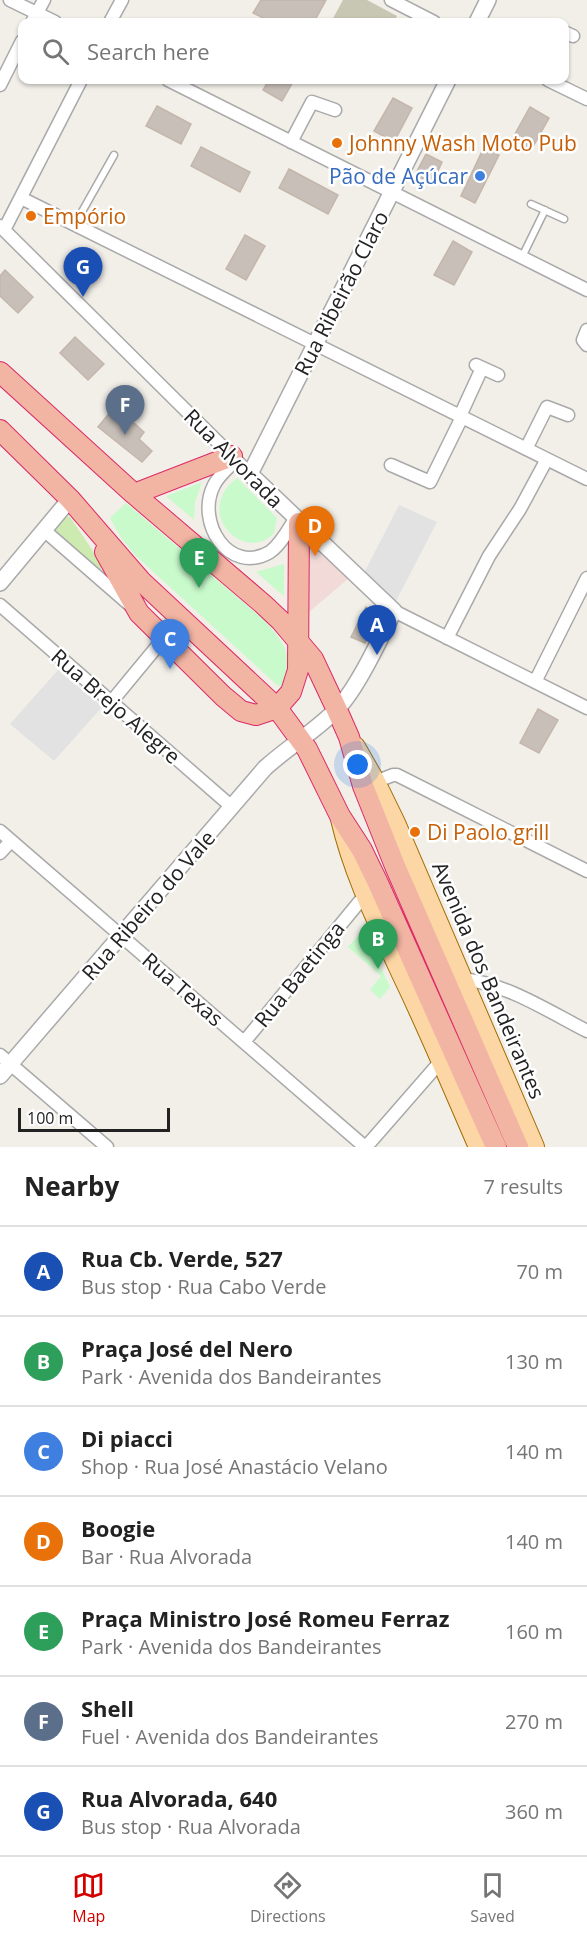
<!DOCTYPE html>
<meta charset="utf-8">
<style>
body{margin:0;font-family:"Open Sans",sans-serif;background:#f2f2f2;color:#222}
.scale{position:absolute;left:18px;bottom:15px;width:152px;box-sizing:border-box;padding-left:6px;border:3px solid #222;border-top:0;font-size:16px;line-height:21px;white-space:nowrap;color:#222;-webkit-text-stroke:4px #fff;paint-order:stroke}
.you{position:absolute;left:358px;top:765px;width:21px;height:21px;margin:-15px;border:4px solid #fff;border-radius:50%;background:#1a73e8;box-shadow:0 0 0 9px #1a73e833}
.badge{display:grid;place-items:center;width:39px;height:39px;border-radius:50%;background:#d40000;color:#fff;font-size:20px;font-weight:700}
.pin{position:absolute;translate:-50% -50px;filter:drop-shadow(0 2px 3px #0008)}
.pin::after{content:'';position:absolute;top:32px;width:21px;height:18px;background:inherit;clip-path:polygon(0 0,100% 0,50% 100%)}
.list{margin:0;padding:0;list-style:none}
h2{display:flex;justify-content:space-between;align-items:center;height:78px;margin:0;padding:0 24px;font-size:26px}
h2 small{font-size:20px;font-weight:400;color:#767676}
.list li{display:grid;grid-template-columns:39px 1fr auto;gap:18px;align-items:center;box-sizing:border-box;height:90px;padding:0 24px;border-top:2px solid #e0e0e0}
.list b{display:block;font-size:22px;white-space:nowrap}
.list p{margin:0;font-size:20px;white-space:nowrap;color:#767676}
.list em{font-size:20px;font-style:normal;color:#767676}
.icon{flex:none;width:33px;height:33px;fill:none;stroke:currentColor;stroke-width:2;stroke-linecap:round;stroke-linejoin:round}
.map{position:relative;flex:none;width:587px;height:1147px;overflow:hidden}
.search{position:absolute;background:#fff;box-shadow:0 2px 4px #0004;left:18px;right:18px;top:18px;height:66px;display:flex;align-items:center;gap:15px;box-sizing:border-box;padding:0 21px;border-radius:12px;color:#767676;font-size:22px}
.sheet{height:708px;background:#fff}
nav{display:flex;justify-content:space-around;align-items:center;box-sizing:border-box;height:84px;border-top:2px solid #e0e0e0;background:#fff;font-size:16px;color:#767676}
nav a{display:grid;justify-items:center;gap:3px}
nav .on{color:#d40000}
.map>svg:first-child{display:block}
.commercial{fill:#f2dad9}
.construction{fill:#c7c7b4}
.grass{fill:#cdebb0}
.park{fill:#c8facc}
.parking{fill:#e2e2e2}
.building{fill:#c7bfb8;stroke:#c4b6ab;stroke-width:1.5}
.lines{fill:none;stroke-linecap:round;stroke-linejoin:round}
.service-casing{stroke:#a9a9a9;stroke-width:9}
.minor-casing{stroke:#a9a9a9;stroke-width:15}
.tertiary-casing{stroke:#a9a9a9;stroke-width:18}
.primary-casing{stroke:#a06b00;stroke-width:22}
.trunk-casing{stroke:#dc2a67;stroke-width:22}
.service{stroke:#fff;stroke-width:6}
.minor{stroke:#fff;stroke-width:12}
.tertiary{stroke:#fff;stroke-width:15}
.primary{stroke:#fcd6a4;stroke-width:20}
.trunk{stroke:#f2b4a3;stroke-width:20}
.food-dot{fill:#e8710a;stroke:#fff;stroke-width:2}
.shop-dot{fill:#3f7fe0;stroke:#fff;stroke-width:2}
.labels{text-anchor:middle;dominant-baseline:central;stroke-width:5;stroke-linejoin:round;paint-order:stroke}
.food-label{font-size:21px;fill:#c56008;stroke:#fff;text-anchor:start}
.shop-label{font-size:21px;fill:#366cbe;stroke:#fff;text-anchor:end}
.street-label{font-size:21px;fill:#222;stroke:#fff}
</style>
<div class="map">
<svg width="587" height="1147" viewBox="0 0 587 1147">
<rect width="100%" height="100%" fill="#f2efe9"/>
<path class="commercial" d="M 304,533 L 348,579 L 309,612 L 307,605 Z"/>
<path class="construction" d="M 343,0 L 367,0 L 397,16 L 394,22 L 331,22 Z"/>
<path class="grass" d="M 66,516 L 70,517 L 103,566 L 97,573 L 54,533 L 53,529 Z"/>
<path class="park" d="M 237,478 L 277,518 L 274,533 C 248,561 205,524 224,492 C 227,486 233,482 237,478 Z
M 202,482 L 195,502 L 194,520 L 166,496 Z
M 126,503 L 265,621 C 283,641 296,659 285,686 L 278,686 L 136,556 L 122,539 L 110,518 Z
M 284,564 L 284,596 L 256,572 Z
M 363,930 L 390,987 L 380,999 L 370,990 L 381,976 L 348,947 Z"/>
<path class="parking" d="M 399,505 L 437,522 L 395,603 L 364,573 Z
M 58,670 L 102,707 L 54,761 L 10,724 Z"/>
<path class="building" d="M 261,0 L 326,0 L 314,22 L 271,22 L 253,13 Z
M 269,80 L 294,80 L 282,101 L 263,90 Z
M 393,98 L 412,108 L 394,142 L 374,131 Z
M 157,106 L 191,124 L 181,144 L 146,126 Z
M 530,107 L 549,118 L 530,152 L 511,141 Z
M 201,147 L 250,172 L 240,192 L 191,166 Z
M 484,147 L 499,155 L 475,203 L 461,196 Z
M 426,154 L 442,162 L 432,184 L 415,175 Z
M 289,169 L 338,195 L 328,214 L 279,188 Z
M 245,235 L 265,246 L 246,280 L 226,269 Z
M 453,241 L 472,252 L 454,285 L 434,275 Z
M 5,270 L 33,297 L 18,313 L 0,296 L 0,276 Z
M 75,337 L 104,364 L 88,380 L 60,353 Z
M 115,406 L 144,432 L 139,439 L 152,451 L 142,462 L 98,427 Z
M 366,607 L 378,617 L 365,643 L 351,637 Z
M 538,709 L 558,720 L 539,753 L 520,743 Z"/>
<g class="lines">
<g class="service-casing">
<path id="service" d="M 531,204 L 564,219
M 75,224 L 114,155
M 522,257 L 545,210"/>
</g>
<g class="minor-casing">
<path id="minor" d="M 10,0 L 55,22
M 391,0 L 434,22
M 32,22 L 44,0
M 110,22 L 122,0
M 564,32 L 573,36
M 168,80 L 587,290
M 548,80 L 587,99
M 0,85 L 22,41
M 291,142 L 312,102 L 335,110
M 21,198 L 587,479
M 0,226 L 250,474
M 4,230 L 81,80
M 587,330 L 583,340 L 587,345
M 476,365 L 498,375
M 460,416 L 482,368
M 526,449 L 547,407 L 568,415
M 236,460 C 228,468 219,475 214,485 C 195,522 229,576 270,552 C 281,544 288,530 295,519
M 391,465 L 430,482 L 462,417
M 45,531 L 130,605
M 0,605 L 232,807
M 394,611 L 587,708
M 447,638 L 489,556 L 520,509 L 547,459
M 535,682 L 587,578
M 112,701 L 164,638
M 375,782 L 393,775 L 397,775 L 587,871
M 0,831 L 365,1147
M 0,853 L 11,841
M 463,979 C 507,984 548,1011 587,1031
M 244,1042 L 365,895
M 0,1055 L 107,1147
M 366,1147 L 441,1061"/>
</g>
<g class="tertiary-casing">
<path id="tertiary" d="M 477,22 L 488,0
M 0,583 L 70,499
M 0,1076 L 265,768 C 288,747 316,731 338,708 C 358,687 380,639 394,611 L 250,474 L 448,80"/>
</g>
<g class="primary-casing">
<path id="primary" d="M 355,747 L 375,782 L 395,823 L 534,1147
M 341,819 C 354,875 379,924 403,976 C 430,1032 454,1090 479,1147"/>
</g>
<g class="trunk-casing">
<path id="trunk" d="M 0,372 L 134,494 L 263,604 L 281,621 L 313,659 L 337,710 L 349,737 L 363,786 L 395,866 L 518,1147
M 0,430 L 70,499 L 141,581 L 277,708 L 307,749 L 340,816 L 362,850 L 378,883 L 496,1147
M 134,494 L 232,456
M 105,552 L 139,613 L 223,696 L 241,711 L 256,715 L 277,708 L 291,692 L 298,670 L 299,523"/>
</g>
<use href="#service" class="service"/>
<use href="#minor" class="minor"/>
<use href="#tertiary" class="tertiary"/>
<use href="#primary" class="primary"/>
<use href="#trunk" class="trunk"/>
</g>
<g class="food-dot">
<circle cx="337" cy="143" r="6"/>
<circle cx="31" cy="216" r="6"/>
<circle cx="415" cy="832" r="6"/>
</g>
<circle class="shop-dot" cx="480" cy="176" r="6"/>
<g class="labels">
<g class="food-label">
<text x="349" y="143">Johnny Wash Moto Pub</text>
<text x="43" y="216">Empório</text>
<text x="427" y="832">Di Paolo grill</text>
</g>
<g class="shop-label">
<text x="468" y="176">Pão de Açúcar</text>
</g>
<g class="street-label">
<text transform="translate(341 293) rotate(-63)">Rua Ribeirão Claro</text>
<text transform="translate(234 458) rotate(45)">Rua Alvorada</text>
<text transform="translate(116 706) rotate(41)">Rua Brejo Alegre</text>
<text transform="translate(148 905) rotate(-49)">Rua Ribeiro do Vale</text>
<text transform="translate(299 974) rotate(-51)">Rua Baetinga</text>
<text transform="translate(489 980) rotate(67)">Avenida dos Bandeirantes</text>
<text transform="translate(183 989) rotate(41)">Rua Texas</text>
</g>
</g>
</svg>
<div class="scale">100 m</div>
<div class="you"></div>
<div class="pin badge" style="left:377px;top:655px;background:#1a4fb4">A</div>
<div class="pin badge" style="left:378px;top:969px;background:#2e9e5b">B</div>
<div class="pin badge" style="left:170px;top:669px;background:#3f7fe0">C</div>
<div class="pin badge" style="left:315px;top:556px;background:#e8710a">D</div>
<div class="pin badge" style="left:199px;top:588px;background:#2e9e5b">E</div>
<div class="pin badge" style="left:125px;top:435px;background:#5c6f8a">F</div>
<div class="pin badge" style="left:83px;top:297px;background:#1a4fb4">G</div>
<div class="search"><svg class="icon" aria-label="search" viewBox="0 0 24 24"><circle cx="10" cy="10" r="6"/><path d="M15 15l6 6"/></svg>Search here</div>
</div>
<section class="sheet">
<h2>Nearby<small>7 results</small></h2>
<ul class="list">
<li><span class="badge" style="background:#1a4fb4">A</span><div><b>Rua Cb. Verde, 527</b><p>Bus stop · Rua Cabo Verde</p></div><em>70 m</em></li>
<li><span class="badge" style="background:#2e9e5b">B</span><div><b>Praça José del Nero</b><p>Park · Avenida dos Bandeirantes</p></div><em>130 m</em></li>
<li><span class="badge" style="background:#3f7fe0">C</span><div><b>Di piacci</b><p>Shop · Rua José Anastácio Velano</p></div><em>140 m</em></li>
<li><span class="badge" style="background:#e8710a">D</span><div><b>Boogie</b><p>Bar · Rua Alvorada</p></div><em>140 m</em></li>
<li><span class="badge" style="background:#2e9e5b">E</span><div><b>Praça Ministro José Romeu Ferraz</b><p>Park · Avenida dos Bandeirantes</p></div><em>160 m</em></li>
<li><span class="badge" style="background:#5c6f8a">F</span><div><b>Shell</b><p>Fuel · Avenida dos Bandeirantes</p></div><em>270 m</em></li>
<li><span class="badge" style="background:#1a4fb4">G</span><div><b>Rua Alvorada, 640</b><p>Bus stop · Rua Alvorada</p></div><em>360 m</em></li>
</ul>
</section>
<nav>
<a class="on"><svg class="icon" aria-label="map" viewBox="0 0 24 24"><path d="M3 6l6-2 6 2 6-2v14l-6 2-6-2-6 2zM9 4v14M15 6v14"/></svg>Map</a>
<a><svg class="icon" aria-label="directions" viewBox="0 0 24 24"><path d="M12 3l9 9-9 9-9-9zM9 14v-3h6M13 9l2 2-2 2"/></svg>Directions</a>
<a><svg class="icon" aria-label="saved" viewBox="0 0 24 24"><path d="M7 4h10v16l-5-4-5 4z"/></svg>Saved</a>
</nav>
